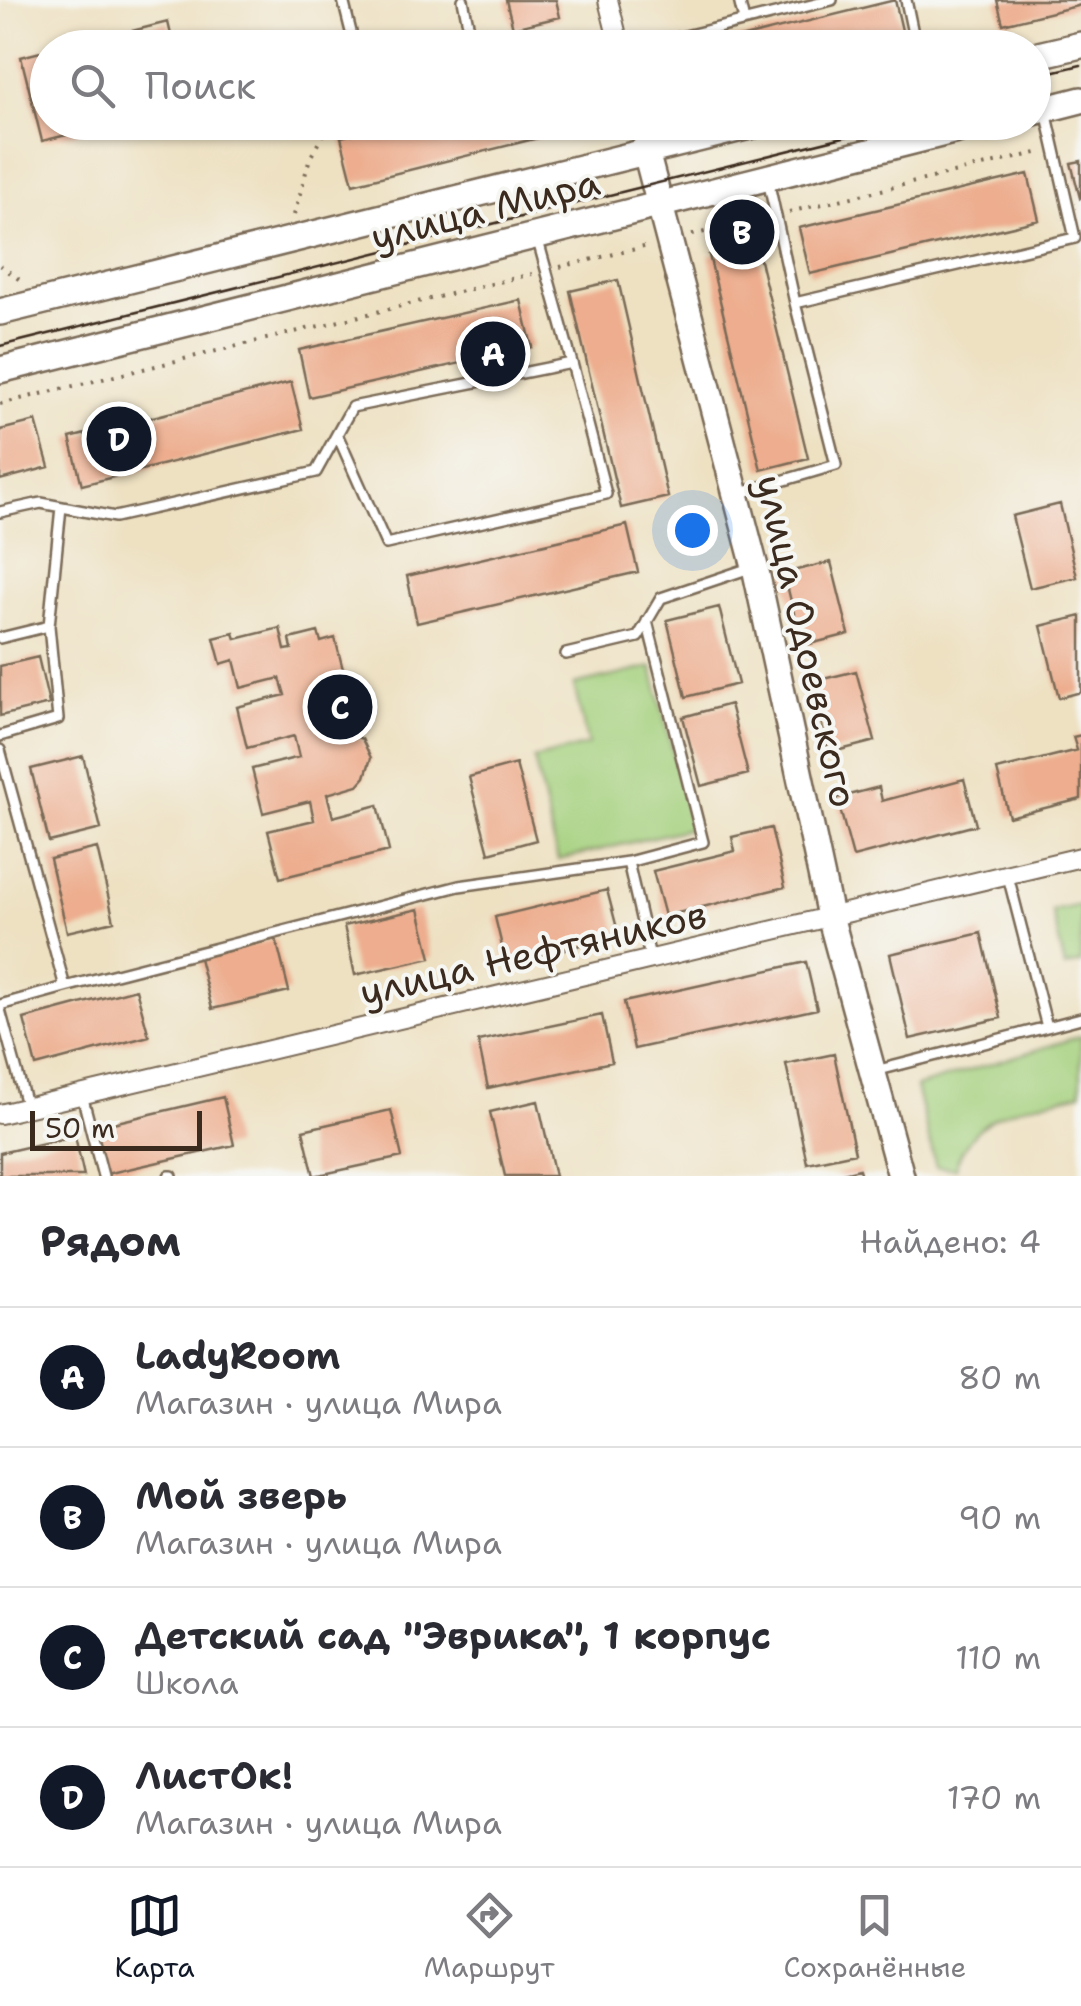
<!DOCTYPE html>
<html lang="ru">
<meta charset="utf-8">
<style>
body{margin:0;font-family:"Shantell Sans",sans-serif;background:#f7f7f7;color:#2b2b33}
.scale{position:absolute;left:30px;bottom:25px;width:172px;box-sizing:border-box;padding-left:10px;border:5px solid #3b2a1e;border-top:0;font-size:28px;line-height:35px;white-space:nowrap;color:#3b2a1e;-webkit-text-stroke:8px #f6f6f2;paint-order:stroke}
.you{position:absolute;left:692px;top:530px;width:35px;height:35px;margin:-25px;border:8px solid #fff;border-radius:50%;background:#1a73e8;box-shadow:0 0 0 15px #1a73e833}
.badge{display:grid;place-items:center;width:65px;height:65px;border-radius:50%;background:#111827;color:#fff;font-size:32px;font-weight:700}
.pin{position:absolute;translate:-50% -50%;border:5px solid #fff;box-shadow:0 2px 10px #0006}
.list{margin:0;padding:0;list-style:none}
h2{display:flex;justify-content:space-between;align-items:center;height:130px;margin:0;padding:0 40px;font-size:42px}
h2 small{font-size:32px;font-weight:400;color:#7c7c81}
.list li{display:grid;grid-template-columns:65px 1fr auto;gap:30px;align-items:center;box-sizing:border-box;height:140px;padding:0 40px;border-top:2px solid #e1e1e2}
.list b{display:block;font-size:38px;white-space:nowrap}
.list p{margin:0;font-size:32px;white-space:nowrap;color:#7c7c81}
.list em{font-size:32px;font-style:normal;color:#7c7c81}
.icon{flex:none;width:55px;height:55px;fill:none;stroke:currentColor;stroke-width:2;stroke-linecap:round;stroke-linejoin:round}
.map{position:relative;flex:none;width:1081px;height:1176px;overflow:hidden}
.search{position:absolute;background:#fff;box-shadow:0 2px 8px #0004;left:30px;right:30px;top:30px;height:110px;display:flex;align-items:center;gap:25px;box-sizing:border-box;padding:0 35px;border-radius:55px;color:#7c7c81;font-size:38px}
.sheet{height:690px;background:#fff}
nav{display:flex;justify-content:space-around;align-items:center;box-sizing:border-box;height:140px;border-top:2px solid #e1e1e2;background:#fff;font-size:28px;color:#7c7c81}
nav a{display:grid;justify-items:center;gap:5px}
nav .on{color:#111827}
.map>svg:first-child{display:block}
.green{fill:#a4d07d;stroke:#707d4e;stroke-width:2.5}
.building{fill:#edad8e}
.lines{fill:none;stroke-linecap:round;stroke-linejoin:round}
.lane-casing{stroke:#7a6a57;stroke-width:14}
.street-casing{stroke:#7a6a57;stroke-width:22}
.secondary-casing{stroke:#7a6a57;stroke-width:30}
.path{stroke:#7a6a57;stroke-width:4;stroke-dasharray:2.5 8;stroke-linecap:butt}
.lane{stroke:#fff;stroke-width:9}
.street{stroke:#fff;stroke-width:18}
.secondary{stroke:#fff;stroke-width:25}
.tram{stroke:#3b2a1e;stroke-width:2.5}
.labels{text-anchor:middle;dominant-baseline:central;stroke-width:8;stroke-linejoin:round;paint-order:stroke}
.street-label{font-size:38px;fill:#3b2a1e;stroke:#f6f6f2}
</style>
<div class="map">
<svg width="1081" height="1176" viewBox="0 0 1081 1176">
<rect width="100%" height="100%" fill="#f6f6f2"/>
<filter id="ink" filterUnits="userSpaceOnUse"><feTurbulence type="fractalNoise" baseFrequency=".01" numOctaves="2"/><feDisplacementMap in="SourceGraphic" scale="20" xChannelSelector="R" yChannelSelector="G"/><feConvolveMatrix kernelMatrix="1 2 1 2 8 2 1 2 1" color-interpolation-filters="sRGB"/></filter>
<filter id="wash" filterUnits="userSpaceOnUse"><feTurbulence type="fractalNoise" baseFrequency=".0048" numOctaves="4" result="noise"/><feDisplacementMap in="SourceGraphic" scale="40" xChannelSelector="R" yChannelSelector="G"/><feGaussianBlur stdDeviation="2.25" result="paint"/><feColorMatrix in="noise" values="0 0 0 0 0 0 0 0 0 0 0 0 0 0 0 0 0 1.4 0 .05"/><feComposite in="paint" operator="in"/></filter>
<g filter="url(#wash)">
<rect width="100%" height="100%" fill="#eee1c2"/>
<path class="green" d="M 652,667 L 691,828 L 558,860 L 534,759 L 588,745 L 574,685 Z
M 1081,905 L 1081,963 L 1065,967 L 1052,911 Z
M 1081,1036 L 1081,1093 C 1026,1107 975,1107 955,1168 L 936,1167 L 916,1087 Z"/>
<g id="blocks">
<path class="building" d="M 506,0 L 556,0 L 560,17 L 513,28 Z
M 895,0 L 906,48 L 707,48 L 707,46 Z
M 997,0 L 1081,0 L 1081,5 L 1003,24 Z
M 168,22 L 174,48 L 124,48 L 120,34 Z
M 48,50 L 48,122 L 112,124 L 42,141 L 21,57 Z
M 398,122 L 585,122 L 586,126 L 353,184 L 341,137 Z
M 1081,161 L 1081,197 L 1080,198 L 1071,163 Z
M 1028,174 L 1039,220 L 810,274 L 799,228 Z
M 756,244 L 808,458 L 761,470 L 709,255 Z
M 618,280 L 668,497 L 621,508 L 570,291 Z
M 521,300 L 532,347 L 309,397 L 299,350 Z
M 291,382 L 303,429 L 82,485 L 70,438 Z
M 36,421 L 49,467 L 0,480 L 0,430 Z
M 1060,504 L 1077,577 L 1030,588 L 1012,516 Z
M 627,525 L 638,572 L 417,623 L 407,576 Z
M 831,562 L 849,634 L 802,646 L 784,573 Z
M 719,607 L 738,684 L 686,697 L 667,620 Z
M 1081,616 L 1081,692 L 1059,698 L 1041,626 Z
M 280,628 L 285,650 L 292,649 L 290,639 L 318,632 L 321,642 L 335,638 L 348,689 L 315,698 L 321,722 L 329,720 L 332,732 L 344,731 L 362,739 L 371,758 L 365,777 L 358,785 L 327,794 L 333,817 L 378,805 L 389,851 L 280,878 L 268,831 L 314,820 L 310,801 L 263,813 L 252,769 L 299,757 L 294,736 L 247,748 L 237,707 L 285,695 L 280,678 L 241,688 L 234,660 L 221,664 L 214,638 L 234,633 L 236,639 Z
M 38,657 L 49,704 L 0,716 L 0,666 Z
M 856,671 L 875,741 L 829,753 L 811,682 Z
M 730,704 L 748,774 L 701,786 L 683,717 Z
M 1081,735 L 1081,799 L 1009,817 L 997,770 L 1077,750 L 1073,737 Z
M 83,756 L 101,829 L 49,842 L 31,769 Z
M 516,764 L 536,840 L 489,853 L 469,777 Z
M 964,779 L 976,825 L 853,857 L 837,798 L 879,787 L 882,801 Z
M 771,828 L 785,887 L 665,916 L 653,871 L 735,851 L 732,837 Z
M 97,848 L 114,921 L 67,932 L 50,859 Z
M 607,890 L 619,936 L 506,963 L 495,917 Z
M 419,909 L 431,958 L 355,975 L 344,926 Z
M 981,933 L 1001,1018 L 910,1039 L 890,954 Z
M 276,939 L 289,991 L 212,1009 L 199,958 Z
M 806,962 L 817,1009 L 634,1049 L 624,1002 Z
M 136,989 L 149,1036 L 36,1066 L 24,1019 Z
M 602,1015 L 612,1062 L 488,1088 L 478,1041 Z
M 834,1054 L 855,1153 L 807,1163 L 786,1064 Z
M 223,1097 L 234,1145 L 106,1174 L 96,1127 Z
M 538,1101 L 555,1176 L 505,1176 L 490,1112 Z
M 391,1110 L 402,1157 L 314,1176 L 303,1130 Z
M 75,1136 L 84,1176 L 0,1176 L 0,1153 Z
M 859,1169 L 861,1176 L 836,1176 L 835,1175 Z"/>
</g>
</g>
<g filter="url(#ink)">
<use href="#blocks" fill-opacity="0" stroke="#7a6a57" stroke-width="2.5"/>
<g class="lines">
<g class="lane-casing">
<path id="lane" d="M 343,0 L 355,48
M 463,0 L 473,48
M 739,0 L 744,21
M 906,0 L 916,48
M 636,48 L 832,0
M 768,180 L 795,303 L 1075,238 L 1046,111
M 337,434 L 386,544 L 606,494 L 572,363
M 741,493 L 836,465 L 795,303
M 0,512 L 41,503 L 115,517 L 316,472 L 352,407 L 572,363 L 537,237
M 0,638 L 49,626 L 61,507
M 566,654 L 638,637 L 661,598 L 753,567
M 0,736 L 58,719 L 49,626
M 0,750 L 65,987 L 0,1005
M 628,862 L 703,842 L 647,621
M 65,987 L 459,886 L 628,862 L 650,957
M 0,1010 L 27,1108
M 1047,1027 L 1081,1018
M 875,1071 L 1047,1027 L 1008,876
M 82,1095 L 103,1176
M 169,1176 L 172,1176"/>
</g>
<g class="street-casing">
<path id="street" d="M 608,0 L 620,48
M 639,122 L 646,152
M 0,1114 L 1081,857"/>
</g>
<g class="secondary-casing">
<path id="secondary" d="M 1034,56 L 1081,45
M 1034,112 L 1081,100
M 646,152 L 755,567 L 830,916 L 901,1176
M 0,312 L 766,122
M 0,370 L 989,122"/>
</g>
<path class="path" d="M 969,48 L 1022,34
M 789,212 L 1037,153
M 294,215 L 310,158 L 330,122
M 692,235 L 760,219
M 0,265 L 20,280
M 560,267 L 648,246
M 0,404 L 532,274"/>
<use href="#lane" class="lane"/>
<use href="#street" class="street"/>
<use href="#secondary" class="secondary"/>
<path class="tram" d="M 1034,76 L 1081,65
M 0,346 L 904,122"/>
</g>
</g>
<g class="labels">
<g class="street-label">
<text transform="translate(485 209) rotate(-14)">улица Мира</text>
<text transform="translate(807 641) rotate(77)">улица Одоевского</text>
<text transform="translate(533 953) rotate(-13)">улица Нефтяников</text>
</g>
</g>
</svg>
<div class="scale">50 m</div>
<div class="you"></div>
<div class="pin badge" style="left:493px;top:354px">A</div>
<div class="pin badge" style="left:742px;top:232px">B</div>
<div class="pin badge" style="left:340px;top:707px">C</div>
<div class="pin badge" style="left:119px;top:439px">D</div>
<div class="search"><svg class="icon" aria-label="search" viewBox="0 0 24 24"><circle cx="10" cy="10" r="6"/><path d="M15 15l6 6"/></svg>Поиск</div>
</div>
<section class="sheet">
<h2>Рядом<small>Найдено: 4</small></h2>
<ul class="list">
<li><span class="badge">A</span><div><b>LadyRoom</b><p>Магазин · улица Мира</p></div><em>80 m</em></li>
<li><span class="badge">B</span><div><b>Мой зверь</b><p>Магазин · улица Мира</p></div><em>90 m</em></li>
<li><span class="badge">C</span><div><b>Детский сад &quot;Эврика&quot;, 1 корпус</b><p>Школа</p></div><em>110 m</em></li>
<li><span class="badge">D</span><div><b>ЛистОк!</b><p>Магазин · улица Мира</p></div><em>170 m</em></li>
</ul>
</section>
<nav>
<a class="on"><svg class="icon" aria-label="map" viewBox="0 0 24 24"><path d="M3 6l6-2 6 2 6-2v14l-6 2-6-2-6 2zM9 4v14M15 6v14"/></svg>Карта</a>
<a><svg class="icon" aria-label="directions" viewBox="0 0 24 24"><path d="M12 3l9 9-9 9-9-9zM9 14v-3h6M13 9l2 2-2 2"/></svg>Маршрут</a>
<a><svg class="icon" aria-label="saved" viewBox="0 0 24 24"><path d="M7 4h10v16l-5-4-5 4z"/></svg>Сохранённые</a>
</nav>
